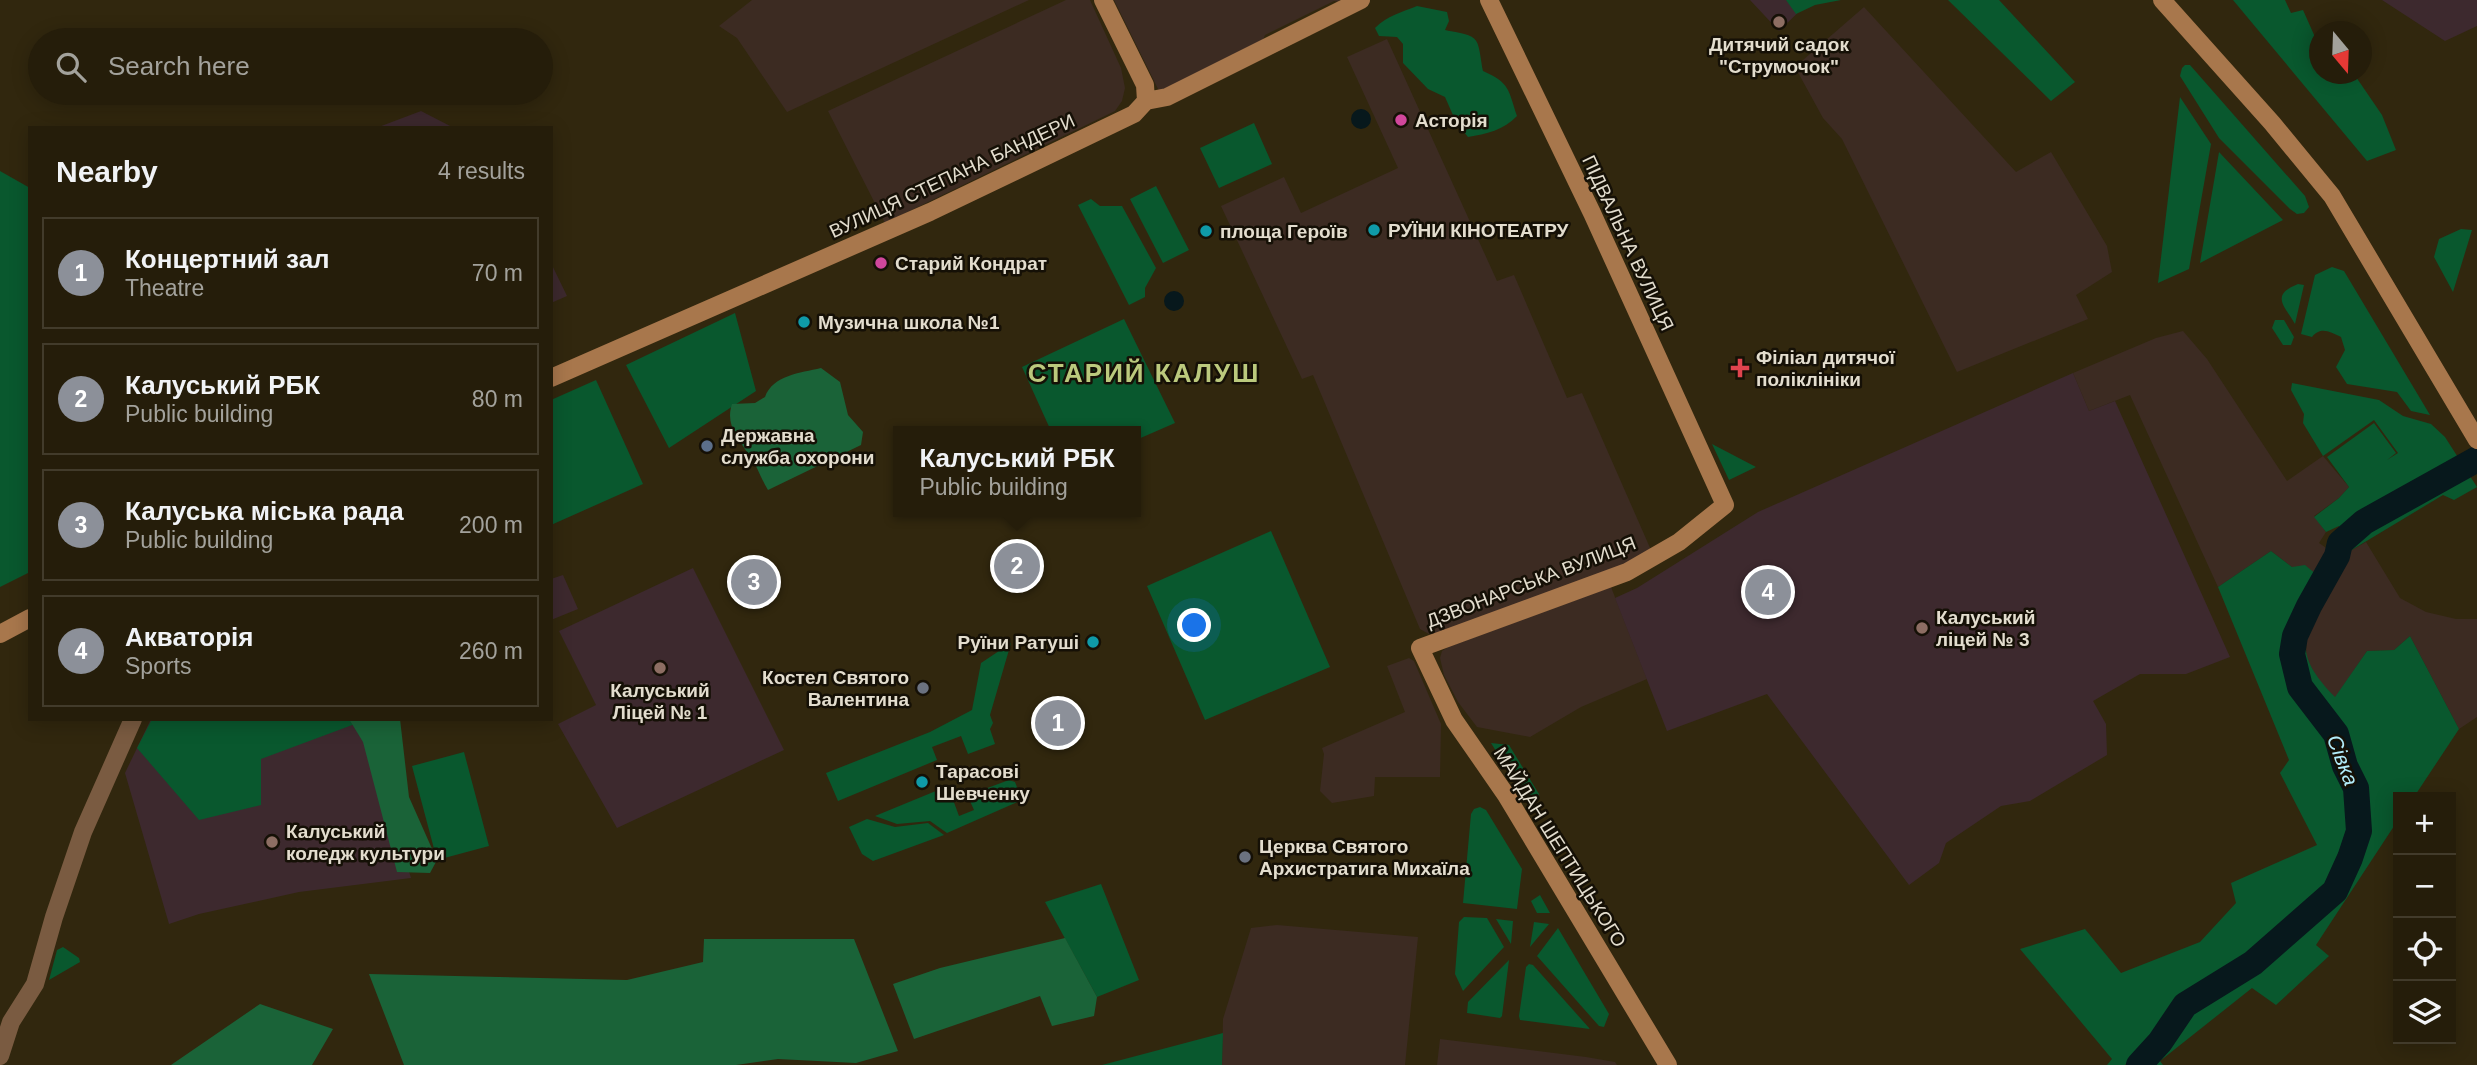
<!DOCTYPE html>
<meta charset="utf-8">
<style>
body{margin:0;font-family:Helvetica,sans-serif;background:#2d2613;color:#f1f3f6}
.controls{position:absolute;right:21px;bottom:21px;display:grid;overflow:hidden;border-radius:0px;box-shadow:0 4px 18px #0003}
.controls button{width:63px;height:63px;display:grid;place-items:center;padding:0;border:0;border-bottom:2px solid #423b2b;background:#251d0a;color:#f1f3f6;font:35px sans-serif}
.compass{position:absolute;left:2309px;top:21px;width:63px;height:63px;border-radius:50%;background:#251d0a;box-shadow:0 4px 18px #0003;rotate:161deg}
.you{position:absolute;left:1195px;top:626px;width:24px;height:24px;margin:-18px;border:5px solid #fff;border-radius:50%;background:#1a73e8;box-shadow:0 0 0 10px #1a73e833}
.badge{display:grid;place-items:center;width:46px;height:46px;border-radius:50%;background:#8c9099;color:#fff;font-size:23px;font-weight:700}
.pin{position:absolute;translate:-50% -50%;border:4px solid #fff;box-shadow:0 2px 7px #0006}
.popup{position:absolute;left:893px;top:426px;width:248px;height:91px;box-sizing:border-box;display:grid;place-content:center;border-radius:0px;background:#251d0a;filter:drop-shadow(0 2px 5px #0005);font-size:23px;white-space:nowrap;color:#a3a29c}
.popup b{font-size:26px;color:#f1f3f6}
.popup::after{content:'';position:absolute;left:50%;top:100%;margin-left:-14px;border:14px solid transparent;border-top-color:#251d0a}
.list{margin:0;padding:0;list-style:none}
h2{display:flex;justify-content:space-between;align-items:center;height:91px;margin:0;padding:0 28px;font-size:30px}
h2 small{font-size:23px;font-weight:400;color:#a3a29c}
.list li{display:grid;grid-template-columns:46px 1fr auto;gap:21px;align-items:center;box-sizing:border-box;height:112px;margin:0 14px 14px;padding:0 14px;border:2px solid #423b2b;border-radius:0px}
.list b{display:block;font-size:26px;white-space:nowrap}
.list p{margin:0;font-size:23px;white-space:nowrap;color:#a3a29c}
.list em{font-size:23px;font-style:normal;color:#a3a29c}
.icon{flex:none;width:38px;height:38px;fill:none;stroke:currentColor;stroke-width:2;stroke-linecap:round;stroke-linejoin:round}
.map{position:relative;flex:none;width:2477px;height:1065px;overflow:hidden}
.search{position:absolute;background:#251d0a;box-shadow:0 4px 18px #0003;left:28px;top:28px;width:525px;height:77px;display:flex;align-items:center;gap:18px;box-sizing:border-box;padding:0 24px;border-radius:38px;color:#a3a29c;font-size:26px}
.panel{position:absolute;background:#251d0a;box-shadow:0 4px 18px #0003;left:28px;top:126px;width:525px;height:595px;border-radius:0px}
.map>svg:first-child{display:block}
.commercial{fill:#3c2b22}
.education{fill:#3d292e}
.green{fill:#09582e}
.forest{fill:#1a6338}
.water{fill:#07181c}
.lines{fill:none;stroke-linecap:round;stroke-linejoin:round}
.river{stroke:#07181c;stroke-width:26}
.tertiary{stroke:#7a5b41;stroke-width:18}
.secondary{stroke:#a8774c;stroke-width:18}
.education-dot{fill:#8d6e63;stroke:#151006;stroke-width:2.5}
.hotel-dot{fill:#d1479c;stroke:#151006;stroke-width:2.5}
.culture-dot{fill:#0f9aa8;stroke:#151006;stroke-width:2.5}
.health-dot{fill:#e0444e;stroke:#151006;stroke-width:2.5}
.service-dot{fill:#5c6f8a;stroke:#151006;stroke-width:2.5}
.worship-dot{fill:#6b7280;stroke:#151006;stroke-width:2.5}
.labels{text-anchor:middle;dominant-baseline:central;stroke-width:5;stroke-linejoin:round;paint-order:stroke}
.poi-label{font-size:19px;font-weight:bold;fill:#e3ddce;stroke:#151006;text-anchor:start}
.street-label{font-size:19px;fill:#e3ddce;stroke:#151006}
.water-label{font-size:21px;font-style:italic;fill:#b2ecfa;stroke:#151006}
.district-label{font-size:26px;font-weight:bold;letter-spacing:2px;fill:#bbc97d;stroke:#151006}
</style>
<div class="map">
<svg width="2477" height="1065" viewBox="0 0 2477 1065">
<rect width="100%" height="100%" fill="#31270e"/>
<path class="commercial" d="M 752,0 L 1029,0 L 787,112 L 737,38 L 719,26 Z
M 1066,0 L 1090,0 L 1121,68 L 1125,88 L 1122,101 L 1115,111 L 885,223 L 828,111 Z
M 1114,0 L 1339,0 L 1340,2 L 1334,1 L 1265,35 L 1261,44 L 1160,93 Z
M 1864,7 L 2016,172 L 2051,152 L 2107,246 L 2112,272 L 2076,295 L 2088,319 L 1957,372 L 1842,139 L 1823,118 L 1795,67 Z
M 1387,39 L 1497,281 L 1514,275 L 1567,398 L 1582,393 L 1651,550 L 1628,563 L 1435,634 L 1429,634 L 1420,629 L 1313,375 L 1302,379 L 1221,206 L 1284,177 L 1301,213 L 1398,168 L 1347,57 Z
M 2183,331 L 2207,359 L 2287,481 L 2323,456 L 2349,487 L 2339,498 L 2314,516 L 2326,532 L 2319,543 L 2342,559 L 2345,554 L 2366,542 L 2400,598 L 2426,612 L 2456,619 L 2477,619 L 2477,717 L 2459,729 L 2410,636 L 2394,650 L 2367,651 L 2335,698 L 2319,681 L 2306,658 L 2307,629 L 2292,567 L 2271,551 L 2218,587 L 2130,395 L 2089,411 L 2073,373 L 2156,338 Z
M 1611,587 L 1647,679 L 1581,707 L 1530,737 L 1477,727 L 1458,702 L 1444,675 L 1440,658 L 1442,651 L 1448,647 Z
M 1409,658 L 1414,661 L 1441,724 L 1440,777 L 1375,777 L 1374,796 L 1332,803 L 1320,791 L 1324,754 L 1322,748 L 1405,712 L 1387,666 Z
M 1277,925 L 1418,937 L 1405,1065 L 1222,1065 L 1223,1019 L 1251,928 Z
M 1440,1039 L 1586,1057 L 1615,1062 L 1617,1065 L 1437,1065 Z"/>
<path class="education" d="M 1750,0 L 1811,0 L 1779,31 Z
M 2382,0 L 2477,0 L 2477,26 L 2445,41 Z
M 421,111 L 454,128 L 376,128 Z
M 551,263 L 567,296 L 551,303 Z
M 2073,373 L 2089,411 L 2115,401 L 2230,657 L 2186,674 L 2140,674 L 2093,701 L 2106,724 L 2107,755 L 2030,801 L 2001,806 L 1946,843 L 1939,863 L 1909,885 L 1767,694 L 1667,731 L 1615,598 L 1637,588 L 1758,512 Z
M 693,568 L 784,750 L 617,828 L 558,724 L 596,705 L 559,631 Z
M 563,575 L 578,609 L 551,620 L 551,579 Z
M 151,719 L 362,719 L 411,878 L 299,892 L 199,914 L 169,924 L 125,773 Z"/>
<path class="green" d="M 1786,0 L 1841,0 L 1815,5 L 1796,14 Z
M 1948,0 L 1999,0 L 2075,82 L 2051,101 Z
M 2233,0 L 2285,0 L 2291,13 L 2303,10 L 2319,46 L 2320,74 L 2354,74 L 2382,115 L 2396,150 L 2367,161 Z
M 1417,6 L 1447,12 L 1449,21 L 1445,30 C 1481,37 1477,35 1483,71 C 1510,83 1508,89 1517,116 C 1504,130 1486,134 1468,137 L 1456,122 L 1445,97 L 1428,89 L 1403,63 L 1403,44 L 1397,37 L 1379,36 L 1375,28 C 1387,16 1402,12 1417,6 Z
M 2185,65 L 2190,65 L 2305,196 L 2309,207 L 2304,213 L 2297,214 L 2290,209 L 2219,138 L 2180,76 L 2182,68 Z
M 2180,97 L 2211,144 L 2189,269 L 2158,283 Z
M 1254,123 L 1272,164 L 1219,188 L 1200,148 Z
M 2219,152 L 2283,220 L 2200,263 Z
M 0,171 L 30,188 L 30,572 L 0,587 Z
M 1156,186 L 1189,250 L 1163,263 L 1130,199 Z
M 1091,199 L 1100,206 L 1122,206 L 1156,268 L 1145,288 L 1145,297 L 1129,305 L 1078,205 Z
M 2461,229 L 2472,230 L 2453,292 L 2434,257 L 2439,239 Z
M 2332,267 L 2344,271 L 2430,415 L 2411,411 L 2397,392 L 2347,384 L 2336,367 L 2345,350 L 2341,337 C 2330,332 2321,326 2312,337 L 2301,334 L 2315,275 Z
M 2298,284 L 2304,285 L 2295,324 C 2283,304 2271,295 2298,284 Z
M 735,313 L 756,391 L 669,448 L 626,365 Z
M 1124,319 L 1175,423 L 1136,440 L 1136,431 L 1051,431 L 1022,367 Z
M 2275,320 L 2284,320 L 2294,337 L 2291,345 L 2283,345 L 2272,328 Z
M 596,380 L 643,484 L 551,525 L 551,400 Z
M 2292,383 L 2379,400 L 2403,416 L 2431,424 L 2445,437 L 2477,487 L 2454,500 L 2443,495 L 2345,554 L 2339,526 L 2326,532 L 2314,517 L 2339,498 L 2349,487 L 2327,457 L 2374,423 L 2396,453 L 2387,460 L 2398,453 L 2374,420 L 2323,456 L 2303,423 L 2304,414 L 2291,390 Z
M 1712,444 L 1756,467 L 1729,480 Z
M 1271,531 L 1330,667 L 1205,720 L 1147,586 Z
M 2271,551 L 2292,567 L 2305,565 L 2329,585 C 2304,636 2290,651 2335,697 L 2367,651 L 2394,650 L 2410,636 L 2459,729 L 2414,797 L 2398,797 L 2398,820 L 2316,945 L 2329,956 L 2276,1005 L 2252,988 L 2160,1061 L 2163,1065 L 2156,1065 L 2159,1061 L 2129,1060 L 2125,1065 L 2107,1065 L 2112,1059 L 2020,949 L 2085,929 L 2121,973 L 2200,942 L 2236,903 L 2231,883 L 2317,845 L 2280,773 L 2289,760 L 2218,587 Z
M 1011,643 L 990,715 L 993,723 L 990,729 L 995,744 L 968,754 L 961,736 L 932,747 L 937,760 L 838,801 L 826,773 L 930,732 L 972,710 L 981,663 Z
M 152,719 L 362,719 L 363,721 L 261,759 L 261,805 L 199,820 L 137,748 Z
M 1491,743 L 1509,745 L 1539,794 L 1534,803 L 1525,798 Z
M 464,752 L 489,846 L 437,860 L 412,766 Z
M 1009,780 L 1015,782 L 1022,800 L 947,833 L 930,821 L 897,824 L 875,816 L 948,786 L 959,816 L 974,810 L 970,801 L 984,796 L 982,790 Z
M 1480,807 L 1486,810 L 1522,869 L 1517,909 L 1463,903 L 1471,814 L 1474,809 Z
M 867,819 L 895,827 L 928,823 L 944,835 L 873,861 L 862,854 L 849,827 Z
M 1101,884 L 1139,980 L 1097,997 L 1045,902 Z
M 1540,895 L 1550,913 L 1537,913 L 1531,901 Z
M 1464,917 L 1487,918 L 1504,947 L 1463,991 L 1455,974 L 1459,922 Z
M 1496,919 L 1513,921 L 1511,944 Z
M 1534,922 L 1549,924 L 1530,947 Z
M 1558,928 L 1609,1014 L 1604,1027 L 1599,1026 L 1537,956 Z
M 63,947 L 79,958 L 80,962 L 49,980 L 57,950 Z
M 1509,960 L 1502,1016 L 1500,1018 L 1467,1013 L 1468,1002 Z
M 1529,964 L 1533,965 L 1590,1029 L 1520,1020 L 1519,1016 L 1526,967 Z
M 1223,1033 L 1222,1065 L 1102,1065 Z"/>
<path class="forest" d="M 821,368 L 840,382 L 848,415 L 863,432 L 861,445 L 768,490 C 761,479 757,465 749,455 C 738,438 725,425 732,404 L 755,403 L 765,397 C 773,375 800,373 821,368 Z
M 349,719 L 400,719 L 409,797 L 437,860 L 430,873 L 397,872 L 363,742 Z
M 1065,938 L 1097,997 L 1094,1016 L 1052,1026 L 1040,996 L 914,1039 L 893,984 L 940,968 Z
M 704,939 L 854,939 L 898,1051 L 856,1063 L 778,1059 L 736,1065 L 404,1065 L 369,974 L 627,980 L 703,962 Z
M 260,1004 L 333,1029 L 312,1065 L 171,1065 Z"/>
<path class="water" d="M1351 119a10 10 0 1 1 20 0a10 10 0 1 1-20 0Z
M1164 301a10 10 0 1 1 20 0a10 10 0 1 1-20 0Z"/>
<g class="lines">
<path class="river" d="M 2139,1065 L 2160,1042 L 2185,1005 L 2253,963 L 2335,891 L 2350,858 L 2359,831 L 2356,788 L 2345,766 L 2336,734 L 2300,687 L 2292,654 L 2295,636 L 2309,606 L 2337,556 L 2340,543 L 2364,522 L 2477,459"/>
<path class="tertiary" d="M 0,1056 L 11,1022 L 35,984 L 54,917 L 83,832 L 133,719"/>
<path class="secondary" d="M 1103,0 L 1145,85 L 1146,101
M 1489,0 L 1592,213 L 1725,505 L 1679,542 L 1627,572 L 1420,648 L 1454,720 L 1506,795 L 1668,1065
M 2162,0 L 2272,123 L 2332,196 L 2477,440
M 1146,101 L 1167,97 L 1361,0
M 551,378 L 930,212 L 1134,114 L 1146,101
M 0,634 L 30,618"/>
</g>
<g class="education-dot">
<circle cx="1779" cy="22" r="7"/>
<circle cx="1922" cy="628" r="7"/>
<circle cx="660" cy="668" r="7"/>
<circle cx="272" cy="842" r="7"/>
</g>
<g class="hotel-dot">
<circle cx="1401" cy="120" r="7"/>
<circle cx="881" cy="263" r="7"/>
</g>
<g class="culture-dot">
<circle cx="1374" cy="230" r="7"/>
<circle cx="1206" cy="231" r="7"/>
<circle cx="804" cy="322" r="7"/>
<circle cx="1093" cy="642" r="7"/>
<circle cx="922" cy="782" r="7"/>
</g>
<path class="health-dot" d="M1736.5 357.5h7v7h7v7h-7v7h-7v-7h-7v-7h7z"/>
<circle class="service-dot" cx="707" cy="446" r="7"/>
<g class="worship-dot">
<circle cx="923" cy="688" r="7"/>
<circle cx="1245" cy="857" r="7"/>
</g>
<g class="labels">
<g class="poi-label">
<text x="1779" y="44" text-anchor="middle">Дитячий садок<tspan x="1779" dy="22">"Струмочок"</tspan></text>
<text x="1415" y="120">Асторія</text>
<text x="1388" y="230">РУЇНИ КІНОТЕАТРУ</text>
<text x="1220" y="231">площа Героїв</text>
<text x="895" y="263">Старий Кондрат</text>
<text x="818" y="322">Музична школа №1</text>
<text x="1756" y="357">Філіал дитячої<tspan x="1756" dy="22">поліклініки</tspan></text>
<text x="721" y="435">Державна<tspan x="721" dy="22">служба охорони</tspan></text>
<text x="1936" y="617">Калуський<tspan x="1936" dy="22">ліцей № 3</tspan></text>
<text x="1079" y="642" text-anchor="end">Руїни Ратуші</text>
<text x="909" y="677" text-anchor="end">Костел Святого<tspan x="909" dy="22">Валентина</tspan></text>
<text x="660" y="690" text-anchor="middle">Калуський<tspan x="660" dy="22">Ліцей № 1</tspan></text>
<text x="936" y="771">Тарасові<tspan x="936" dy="22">Шевченку</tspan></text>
<text x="286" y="831">Калуський<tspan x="286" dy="22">коледж культури</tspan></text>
<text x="1259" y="846">Церква Святого<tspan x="1259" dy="22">Архистратига Михаїла</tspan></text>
</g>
<g class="street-label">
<text transform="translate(952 176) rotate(-25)">ВУЛИЦЯ СТЕПАНА БАНДЕРИ</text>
<text transform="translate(1628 243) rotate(65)">ПІДВАЛЬНА ВУЛИЦЯ</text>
<text transform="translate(1531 582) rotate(-21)">ДЗВОНАРСЬКА ВУЛИЦЯ</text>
<text transform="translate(1560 847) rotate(58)">МАЙДАН ШЕПТИЦЬКОГО</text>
</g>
<g class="water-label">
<text transform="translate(2343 760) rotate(69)">Сівка</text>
</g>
<g class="district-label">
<text x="1144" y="373">СТАРИЙ КАЛУШ</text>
</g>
</g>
</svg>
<div class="controls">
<button>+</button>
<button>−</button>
<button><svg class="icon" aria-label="locate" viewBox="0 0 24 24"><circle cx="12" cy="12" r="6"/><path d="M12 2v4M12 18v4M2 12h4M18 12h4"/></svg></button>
<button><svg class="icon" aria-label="layers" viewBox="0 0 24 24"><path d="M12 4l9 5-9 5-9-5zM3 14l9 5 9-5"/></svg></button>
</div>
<svg class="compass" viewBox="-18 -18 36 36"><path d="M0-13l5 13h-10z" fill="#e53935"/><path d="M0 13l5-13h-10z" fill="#a3a29c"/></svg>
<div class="you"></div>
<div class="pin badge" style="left:1058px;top:723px">1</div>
<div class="pin badge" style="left:1017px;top:566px">2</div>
<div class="popup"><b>Калуський РБК</b>Public building</div>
<div class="pin badge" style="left:754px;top:582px">3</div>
<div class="pin badge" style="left:1768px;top:592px">4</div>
<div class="search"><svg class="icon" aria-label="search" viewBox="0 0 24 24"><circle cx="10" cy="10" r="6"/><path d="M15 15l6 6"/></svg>Search here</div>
<section class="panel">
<h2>Nearby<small>4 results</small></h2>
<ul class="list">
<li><span class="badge">1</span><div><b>Концертний зал</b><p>Theatre</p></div><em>70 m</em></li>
<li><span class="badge">2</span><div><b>Калуський РБК</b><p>Public building</p></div><em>80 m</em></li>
<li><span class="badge">3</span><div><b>Калуська міська рада</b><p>Public building</p></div><em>200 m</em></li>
<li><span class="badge">4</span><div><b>Акваторія</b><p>Sports</p></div><em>260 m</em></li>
</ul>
</section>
</div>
